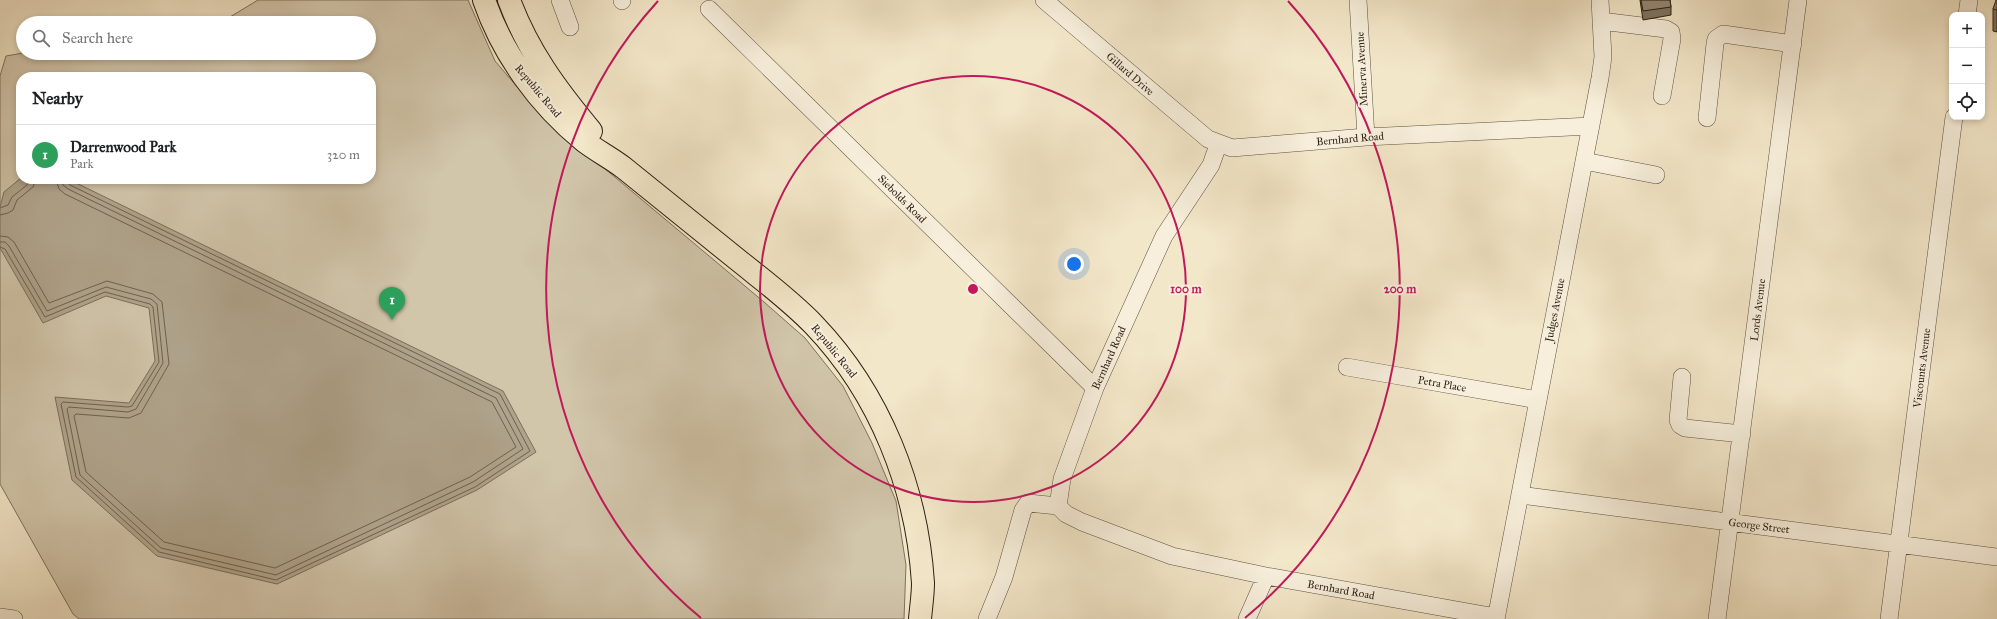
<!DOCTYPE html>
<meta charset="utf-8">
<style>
body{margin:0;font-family:"IM FELL Great Primer",serif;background:#f6f6f6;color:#202124}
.controls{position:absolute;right:12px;top:12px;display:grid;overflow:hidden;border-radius:8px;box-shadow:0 2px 6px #0003}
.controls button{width:36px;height:36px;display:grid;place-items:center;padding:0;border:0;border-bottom:1px solid #e0e0e0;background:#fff;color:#202124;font:20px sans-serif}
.you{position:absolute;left:1074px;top:264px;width:14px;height:14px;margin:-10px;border:3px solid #fff;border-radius:50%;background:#1a73e8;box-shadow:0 0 0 6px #1a73e833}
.badge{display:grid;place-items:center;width:26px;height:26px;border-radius:50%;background:#8f2418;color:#fff;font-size:13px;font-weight:700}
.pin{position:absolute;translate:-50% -33px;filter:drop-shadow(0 1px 2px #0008)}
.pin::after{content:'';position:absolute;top:21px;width:14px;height:12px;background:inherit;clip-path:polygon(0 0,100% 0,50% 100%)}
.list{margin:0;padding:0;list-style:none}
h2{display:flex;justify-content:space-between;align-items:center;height:52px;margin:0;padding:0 16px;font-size:17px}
h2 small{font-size:13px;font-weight:400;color:#757577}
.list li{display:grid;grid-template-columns:26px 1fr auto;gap:12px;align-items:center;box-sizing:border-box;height:60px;padding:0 16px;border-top:1px solid #e0e0e0}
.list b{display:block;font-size:15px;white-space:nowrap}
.list p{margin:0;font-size:13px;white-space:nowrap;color:#757577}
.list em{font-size:13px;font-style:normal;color:#757577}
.icon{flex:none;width:22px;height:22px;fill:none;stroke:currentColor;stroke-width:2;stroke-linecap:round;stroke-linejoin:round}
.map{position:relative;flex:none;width:1997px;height:619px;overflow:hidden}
.search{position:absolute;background:#fff;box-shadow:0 2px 6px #0003;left:16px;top:16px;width:360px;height:44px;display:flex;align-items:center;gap:10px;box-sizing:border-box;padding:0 14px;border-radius:22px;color:#757577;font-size:15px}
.panel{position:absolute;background:#fff;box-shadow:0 2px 6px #0003;left:16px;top:72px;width:360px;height:112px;border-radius:16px}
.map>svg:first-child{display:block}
.green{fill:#d1c5aa;stroke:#7e725e;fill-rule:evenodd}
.water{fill:#afa38b;stroke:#7b6e5b}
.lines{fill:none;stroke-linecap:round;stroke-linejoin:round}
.shore{stroke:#6e614f;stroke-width:1}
.minor-casing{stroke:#5e5140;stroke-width:18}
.major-casing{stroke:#2c1f13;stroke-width:24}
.minor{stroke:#f7efdc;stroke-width:17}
.major{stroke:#f3e7c9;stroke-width:22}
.wall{fill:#7e7462;stroke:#2c1f13}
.building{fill:#938772;stroke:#2c1f13}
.ring{fill:none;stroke:#c2185b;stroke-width:2}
.labels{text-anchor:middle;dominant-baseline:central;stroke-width:4;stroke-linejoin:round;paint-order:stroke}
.street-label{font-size:11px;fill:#2c1f13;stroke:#f7efdc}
.centre{fill:#c2185b;stroke:#f7efdc;stroke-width:2}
.ring-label{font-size:12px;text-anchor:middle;font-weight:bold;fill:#c2185b;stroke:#f7efdc;stroke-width:4;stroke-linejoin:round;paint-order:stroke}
</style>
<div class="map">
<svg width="1997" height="619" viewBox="0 0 1997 619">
<rect width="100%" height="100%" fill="#f3e7c9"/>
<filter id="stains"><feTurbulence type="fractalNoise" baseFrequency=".005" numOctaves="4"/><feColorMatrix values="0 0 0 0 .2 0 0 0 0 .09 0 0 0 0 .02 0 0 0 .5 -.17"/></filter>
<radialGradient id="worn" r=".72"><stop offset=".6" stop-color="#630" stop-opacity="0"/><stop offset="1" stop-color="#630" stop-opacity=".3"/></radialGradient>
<path class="green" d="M 258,0 L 468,0 L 495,61 L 542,116 L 764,302 L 805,338 L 843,386 L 872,443 L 896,501 L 906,565 L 904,619 L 79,619 L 73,614 L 0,484 L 0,76 L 6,56 L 23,53 L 369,53 L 369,23 L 207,23 L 225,20 ZM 21,77 L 371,77 L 371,179 L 21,179 Z"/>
<path class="water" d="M 21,178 L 68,179 L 503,391 L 536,452 L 477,490 L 277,584 L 157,556 L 72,480 L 55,397 L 129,403 L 155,361 L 149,308 L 106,296 L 43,323 L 0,248 L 0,207 L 4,192 Z"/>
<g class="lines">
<path class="shore" d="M 0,208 L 8,205 L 12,197 L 27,185 L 30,179
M 0,215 L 8,213 L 13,210 L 17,200 L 33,187 L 36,179
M 0,236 L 8,237 L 14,242 L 49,303 L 107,281 L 153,294 L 162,302 L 169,364 L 141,413 L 129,418 L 76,414 L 74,416 L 86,472 L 164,542 L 275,568 L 470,477 L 516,447 L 492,402 L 65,194 L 59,189 L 56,179
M 0,242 L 5,242 L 9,246 L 47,311 L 106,287 L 151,299 L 157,304 L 163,363 L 136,409 L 128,412 L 69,407 L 67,409 L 80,475 L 161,548 L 276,575 L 473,482 L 523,449 L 496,398 L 68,189 L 63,185 L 62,179
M 0,247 L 5,249 L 45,317 L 105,292 L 150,304 L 153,307 L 159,362 L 132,406 L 128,407 L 63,402 L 61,404 L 76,477 L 159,552 L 276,580 L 475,487 L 530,451 L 500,394 L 70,185 L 67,179"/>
<g class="minor-casing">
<path id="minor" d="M 560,0 L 570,27
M 622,0 L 622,1
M 1044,0 L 1208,139 L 1232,148 L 1366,137 L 1591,126
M 1358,0 L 1366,137
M 709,9 L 1095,388
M 1967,15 L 1969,0
M 1601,21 L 1666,29 L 1671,32 L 1672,39 L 1662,96
M 1707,118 L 1715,44 L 1716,39 L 1723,34 L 1793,44
M 1218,145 L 1211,165 L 1164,236 L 1095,388 L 1062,479 L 1058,506 L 1066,514 L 1082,522 L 1172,556 L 1266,576 L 1496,617
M 1584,161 L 1656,175
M 1347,367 L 1538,400
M 1682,377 L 1678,420 L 1680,425 L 1685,428 L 1742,434
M 1520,495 L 1997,557
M 0,617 L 14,619
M 987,619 L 1004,577 L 1023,510 L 1028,503 L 1058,506
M 1247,619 L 1266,576
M 1496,619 L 1600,78 L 1603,57 L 1600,0
M 1717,619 L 1798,0
M 1889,619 L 1954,117"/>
</g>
<g class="major-casing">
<path id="major" d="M 484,0 C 503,55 539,104 584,141 C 597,151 611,158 624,168 C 662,199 700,229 738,260 C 764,281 791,301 814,325 C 880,394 917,488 923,583 C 923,595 921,607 920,619
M 509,0 C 528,51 556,89 591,131"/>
</g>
<use href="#minor" class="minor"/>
<use href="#major" class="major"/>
</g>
<path class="wall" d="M 1640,0 L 1670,0 L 1671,7 L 1671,15 L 1643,20 Z
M 1997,0 L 1997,32 L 1993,31 L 1993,9 Z"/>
<path class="building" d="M 1641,0 L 1670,0 L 1671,7 L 1643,11 Z
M 1996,0 L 1997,0 L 1997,10 L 1993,9 Z"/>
<g class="ring">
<circle cx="973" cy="289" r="213"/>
<path d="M701 618A427 427 0 0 1 658 1M1288 1A427 427 0 0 1 1245 618"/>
</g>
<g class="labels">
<g class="street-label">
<text transform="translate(1362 69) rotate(-93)">Minerva Avenue</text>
<text transform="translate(1130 74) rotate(41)">Gillard Drive</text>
<text transform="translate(538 91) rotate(50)">Republic Road</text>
<text transform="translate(1350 139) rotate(-5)">Bernhard Road</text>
<text transform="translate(902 199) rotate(45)">Siebolds Road</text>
<text transform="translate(1555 310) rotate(-79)">Judges Avenue</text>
<text transform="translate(1758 310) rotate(-83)">Lords Avenue</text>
<text transform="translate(834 351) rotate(51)">Republic Road</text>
<text transform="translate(1109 358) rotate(-66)">Bernhard Road</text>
<text transform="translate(1922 368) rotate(-83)">Viscounts Avenue</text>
<text transform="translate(1442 384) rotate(10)">Petra Place</text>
<text transform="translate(1759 526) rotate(7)">George Street</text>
<text transform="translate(1341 590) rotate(10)">Bernhard Road</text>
</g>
</g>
<circle cx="973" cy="289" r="6" class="centre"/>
<g class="ring-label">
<text x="1186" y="293">100 m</text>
<text x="1400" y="293">200 m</text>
</g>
<rect width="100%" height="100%" filter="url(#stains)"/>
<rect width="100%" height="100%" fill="url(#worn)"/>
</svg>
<div class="controls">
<button>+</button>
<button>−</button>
<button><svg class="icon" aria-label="locate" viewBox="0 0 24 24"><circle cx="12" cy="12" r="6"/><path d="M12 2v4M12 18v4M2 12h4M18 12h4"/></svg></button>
</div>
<div class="you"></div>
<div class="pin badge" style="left:392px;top:320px;background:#2e9e5b">1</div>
<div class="search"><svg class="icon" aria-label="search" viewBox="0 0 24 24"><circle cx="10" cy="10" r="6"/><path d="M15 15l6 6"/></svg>Search here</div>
<section class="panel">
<h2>Nearby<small></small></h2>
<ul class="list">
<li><span class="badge" style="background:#2e9e5b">1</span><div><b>Darrenwood Park</b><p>Park</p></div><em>320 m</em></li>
</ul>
</section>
</div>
